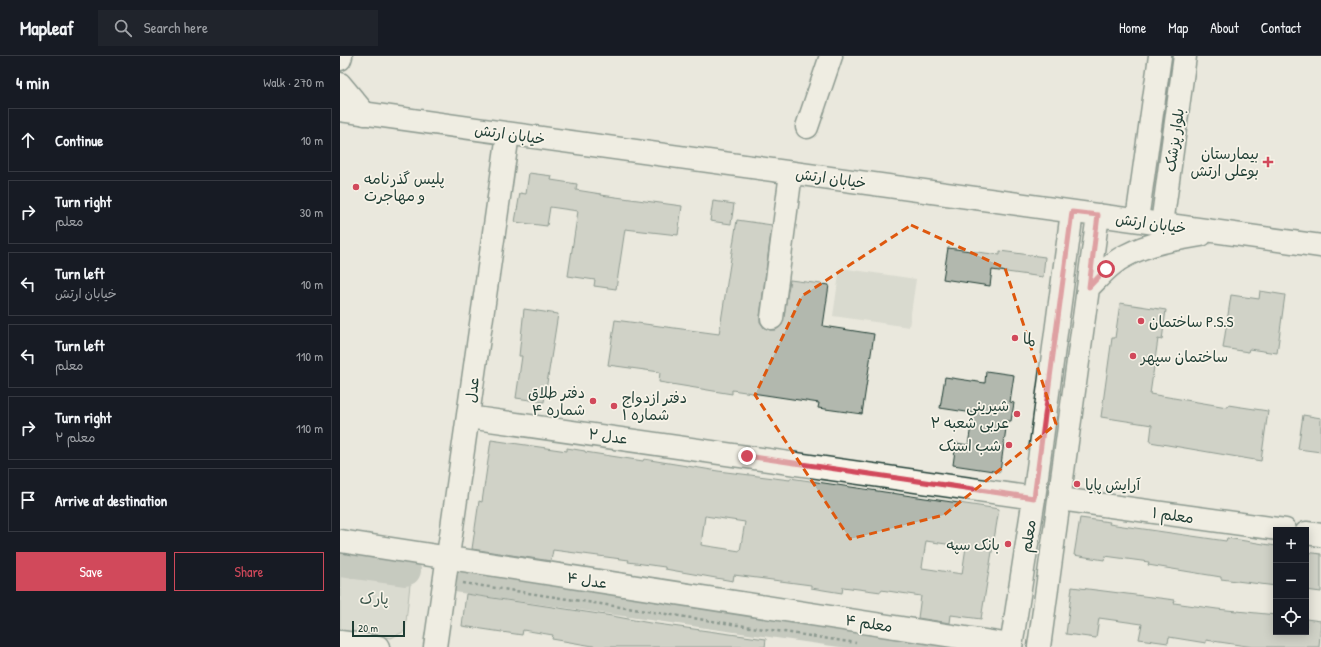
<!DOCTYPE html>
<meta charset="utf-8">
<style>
body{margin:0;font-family:"Patrick Hand","Playpen Sans Arabic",sans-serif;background:#20242c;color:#f1f3f6}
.controls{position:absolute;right:12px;bottom:12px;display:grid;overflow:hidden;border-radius:0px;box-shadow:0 2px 10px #0003}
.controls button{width:36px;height:36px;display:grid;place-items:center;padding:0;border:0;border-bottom:1px solid #363941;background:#171b24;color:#f1f3f6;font:20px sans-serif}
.scale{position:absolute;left:12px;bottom:10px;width:53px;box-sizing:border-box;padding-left:4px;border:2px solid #1f3d34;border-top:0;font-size:11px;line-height:14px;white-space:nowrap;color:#1f3d34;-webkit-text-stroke:3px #f7f3e8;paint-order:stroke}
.stop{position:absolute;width:12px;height:12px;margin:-9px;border:3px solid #d1495b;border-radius:50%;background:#fff}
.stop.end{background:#d1495b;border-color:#fff;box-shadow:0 1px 4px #0008}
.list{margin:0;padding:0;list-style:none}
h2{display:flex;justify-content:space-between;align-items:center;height:52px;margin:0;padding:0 16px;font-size:17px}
h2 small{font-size:13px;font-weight:400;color:#9ea1a6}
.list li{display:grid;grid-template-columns:26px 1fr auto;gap:12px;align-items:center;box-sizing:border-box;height:64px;margin:0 8px 8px;padding:0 8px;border:1px solid #363941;border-radius:0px}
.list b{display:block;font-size:15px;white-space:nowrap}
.list p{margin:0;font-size:13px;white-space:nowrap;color:#9ea1a6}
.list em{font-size:13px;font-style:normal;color:#9ea1a6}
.actions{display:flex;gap:8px;padding:12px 16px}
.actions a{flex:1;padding:9px 0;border:1px solid #d1495b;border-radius:0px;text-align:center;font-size:14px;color:#d1495b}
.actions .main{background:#d1495b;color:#fff}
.icon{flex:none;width:22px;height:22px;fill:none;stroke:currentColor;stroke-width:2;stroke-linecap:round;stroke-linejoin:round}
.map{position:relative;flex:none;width:981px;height:591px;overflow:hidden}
header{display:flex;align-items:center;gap:24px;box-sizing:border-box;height:56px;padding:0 20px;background:#171b24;border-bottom:1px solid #363941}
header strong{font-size:19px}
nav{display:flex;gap:22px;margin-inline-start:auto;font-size:14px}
.search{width:280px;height:36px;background:#20242c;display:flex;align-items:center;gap:10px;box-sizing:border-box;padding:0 14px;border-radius:0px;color:#9ea1a6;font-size:15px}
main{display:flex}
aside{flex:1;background:#171b24}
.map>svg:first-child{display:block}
.built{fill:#d9dacf}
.green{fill:#c8ccc1;stroke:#74847a}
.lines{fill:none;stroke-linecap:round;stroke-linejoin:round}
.river{stroke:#9ca69c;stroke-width:32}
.building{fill:#b2b8ae;stroke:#1f3d34;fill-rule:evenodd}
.minor-casing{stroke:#1f3d34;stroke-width:25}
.major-casing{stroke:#1f3d34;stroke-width:25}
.path{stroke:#1f3d34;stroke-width:2.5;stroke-dasharray:3 3;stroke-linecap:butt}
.minor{stroke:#f7f3e8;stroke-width:22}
.major{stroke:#f7f3e8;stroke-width:22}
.route{stroke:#d1495b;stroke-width:5}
.marked{fill:none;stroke:#de580e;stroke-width:3;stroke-dasharray:8 5;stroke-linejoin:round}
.poi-dot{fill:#d1495b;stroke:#f7f3e8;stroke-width:1.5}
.labels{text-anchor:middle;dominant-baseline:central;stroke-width:3.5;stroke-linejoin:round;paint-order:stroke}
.street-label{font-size:15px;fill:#1f3d34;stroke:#f7f3e8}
.poi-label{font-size:15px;fill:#1f3d34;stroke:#f7f3e8;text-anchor:start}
.park-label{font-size:15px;fill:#415a50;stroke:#f7f3e8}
</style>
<header>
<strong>Mapleaf</strong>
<div class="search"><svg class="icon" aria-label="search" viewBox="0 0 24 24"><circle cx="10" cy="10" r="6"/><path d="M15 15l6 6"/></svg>Search here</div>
<nav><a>Home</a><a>Map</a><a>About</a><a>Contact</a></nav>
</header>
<main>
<aside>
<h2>4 min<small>Walk · 270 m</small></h2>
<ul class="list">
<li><svg class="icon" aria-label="ahead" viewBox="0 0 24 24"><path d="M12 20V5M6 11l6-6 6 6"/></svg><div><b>Continue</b></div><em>10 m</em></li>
<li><svg class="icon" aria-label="right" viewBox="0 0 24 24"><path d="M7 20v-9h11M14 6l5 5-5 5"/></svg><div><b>Turn right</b><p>معلم</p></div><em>30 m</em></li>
<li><svg class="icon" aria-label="left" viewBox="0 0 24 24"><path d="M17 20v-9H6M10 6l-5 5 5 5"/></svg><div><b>Turn left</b><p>خیابان ارتش</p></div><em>10 m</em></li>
<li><svg class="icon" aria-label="left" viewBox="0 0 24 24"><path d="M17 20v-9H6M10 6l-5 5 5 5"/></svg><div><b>Turn left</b><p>معلم</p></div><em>110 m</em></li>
<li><svg class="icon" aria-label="right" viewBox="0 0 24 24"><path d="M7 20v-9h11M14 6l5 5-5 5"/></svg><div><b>Turn right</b><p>معلم ۲</p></div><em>110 m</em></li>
<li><svg class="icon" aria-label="arrive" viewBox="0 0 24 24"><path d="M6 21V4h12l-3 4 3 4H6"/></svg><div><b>Arrive at destination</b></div></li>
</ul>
<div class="actions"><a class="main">Save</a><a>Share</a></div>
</aside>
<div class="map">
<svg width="981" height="591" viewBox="0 0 981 591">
<rect width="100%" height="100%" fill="#eae8dd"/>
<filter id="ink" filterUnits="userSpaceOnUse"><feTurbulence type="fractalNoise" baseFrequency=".025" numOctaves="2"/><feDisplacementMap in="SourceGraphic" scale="8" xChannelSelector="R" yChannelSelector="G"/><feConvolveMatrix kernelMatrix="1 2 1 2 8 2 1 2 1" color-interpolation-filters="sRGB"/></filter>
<g filter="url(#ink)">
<path class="built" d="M 500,212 L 576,223 L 569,271 L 493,260 Z"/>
<path class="green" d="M 0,498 L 72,510 L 65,575 L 51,582 L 0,574 Z"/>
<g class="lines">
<path class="river" d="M 0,505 L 65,514
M 115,520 L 613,591"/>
</g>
<path class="building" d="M 189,117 L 212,120 L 211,124 L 237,128 L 236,134 L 261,138 L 261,139 L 342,150 L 338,179 L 285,173 L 276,233 L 254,230 L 255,224 L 228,220 L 238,155 L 210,151 L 207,170 L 175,166 L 180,137 L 186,138 Z
M 373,145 L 394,148 L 391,168 L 370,165 Z
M 397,164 L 432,169 L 420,260 L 420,266 L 424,272 L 430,274 L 436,274 L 442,269 L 450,224 L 489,229 L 483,270 L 534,278 L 522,358 L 478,352 L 479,347 L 392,334 L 392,338 L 319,326 L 320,316 L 268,309 L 275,264 L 379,278 Z
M 608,192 L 660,199 L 660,195 L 705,201 L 703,221 L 652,214 L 650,230 L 603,223 Z
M 920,235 L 945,239 L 937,297 L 909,293 L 908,296 L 883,292 L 891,239 L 919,243 Z
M 780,247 L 826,254 L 822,284 L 818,283 L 810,338 L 887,351 L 888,349 L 928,355 L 921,405 L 810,386 L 812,369 L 761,361 L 772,282 L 775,282 Z
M 184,253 L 218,258 L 204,346 L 176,342 L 182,300 L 179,300 Z
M 646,315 L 674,319 L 670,346 L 674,347 L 671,365 L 667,365 L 660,416 L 613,409 L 616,387 L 628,389 L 633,357 L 600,352 L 605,321 L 645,327 Z
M 963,359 L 981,362 L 981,396 L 958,393 Z
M 151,384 L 227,395 L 227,392 L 245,395 L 245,396 L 303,405 L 304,403 L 378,415 L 450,424 L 450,422 L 659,453 L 641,563 L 611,559 L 610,567 L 578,562 L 581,540 L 541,534 L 541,536 L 503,531 L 502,537 L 471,532 L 471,529 L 394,519 L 393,525 L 325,513 L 325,511 L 288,506 L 289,504 L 213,494 L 211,505 L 132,493 L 139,445 L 142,446 ZM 365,460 L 405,466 L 400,495 L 361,489 ZM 586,485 L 626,491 L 622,518 L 582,512 Z
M 740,462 L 770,466 L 769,468 L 886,485 L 887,482 L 936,490 L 936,530 L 881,523 L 881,521 L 808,509 L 809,506 L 765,500 L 764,504 L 734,499 Z
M 966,496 L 981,498 L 981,536 L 966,534 Z
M 732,531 L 835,544 L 834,547 L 877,553 L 936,559 L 936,576 L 966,576 L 966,563 L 981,565 L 979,591 L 913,591 L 866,584 L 866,587 L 829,581 L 828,587 L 799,583 L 802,568 L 759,562 L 756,582 L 726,578 Z
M 126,538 L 272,560 L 310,567 L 426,583 L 425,591 L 259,591 L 212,583 L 213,579 L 183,574 L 182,579 L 122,570 Z"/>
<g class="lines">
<g class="minor-casing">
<path id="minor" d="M 0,3 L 1,0
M 0,28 L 25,58
M 467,71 L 491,0
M 797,164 L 820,0
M 822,168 L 845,0
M 432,262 L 451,117
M 128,361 L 694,442
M 720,443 L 945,474
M 966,477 L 981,479
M 0,485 L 671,589
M 0,586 L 38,591
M 95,591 L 168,78"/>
</g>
<g class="major-casing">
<path id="major" d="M 0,54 L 981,190
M 749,231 C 761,219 772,206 787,199 C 810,187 836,183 861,179
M 671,591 L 694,442 L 732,156
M 699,591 L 758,159"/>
</g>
<path class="path" d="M 123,527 L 516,587"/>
<use href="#minor" class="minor"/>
<use href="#major" class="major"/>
</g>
</g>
<g class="lines" filter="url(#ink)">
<path class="route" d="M 407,400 L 694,442 L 732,156 L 758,159 L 749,231 L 766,213"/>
</g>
<path d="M0 0H981V591H0ZM 571,169 L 665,212 L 716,368 L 604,459 L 510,483 L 415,339 L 462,240 Z" fill="#eae8dd" fill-opacity=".55" fill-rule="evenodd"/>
<path class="marked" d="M 571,169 L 665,212 L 716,368 L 604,459 L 510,483 L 415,339 L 462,240 Z"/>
<g class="poi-dot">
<path d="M926 100h4v4h4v4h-4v4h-4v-4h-4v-4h4z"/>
<circle cx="16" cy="131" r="4"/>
<circle cx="801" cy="265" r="4"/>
<circle cx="675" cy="282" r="4"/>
<circle cx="793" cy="300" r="4"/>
<circle cx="253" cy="345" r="4"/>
<circle cx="274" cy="350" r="4"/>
<circle cx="677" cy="358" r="4"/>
<circle cx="669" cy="389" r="4"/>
<circle cx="737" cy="428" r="4"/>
<circle cx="668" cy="488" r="4"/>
</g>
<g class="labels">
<g class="street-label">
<text transform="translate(170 78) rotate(8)">خیابان ارتش</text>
<text transform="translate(834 84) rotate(-82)">بلوار پزشک</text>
<text transform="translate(491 122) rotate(8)">خیابان ارتش</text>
<text transform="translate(811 167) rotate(8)">خیابان ارتش</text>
<text transform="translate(132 334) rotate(-82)">عدل</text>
<text transform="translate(268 380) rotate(8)">عدل ۲</text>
<text transform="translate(833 459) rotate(8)">معلم ۱</text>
<text transform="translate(688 480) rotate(-81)">معلم</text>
<text transform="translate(247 524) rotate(9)">عدل ۴</text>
<text transform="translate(529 567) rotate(9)">معلم ۴</text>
</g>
<g class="poi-label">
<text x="919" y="97" text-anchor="end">بیمارستان<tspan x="919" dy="17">بوعلی ارتش</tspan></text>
<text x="24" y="122">پلیس گذرنامه<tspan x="24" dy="17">و مهاجرت</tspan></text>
<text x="809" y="265">ساختمان P.S.S</text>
<text x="683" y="282">لما</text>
<text x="801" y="300">ساختمان سپهر</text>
<text x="245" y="336" text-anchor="end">دفتر طلاق<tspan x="245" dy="17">شماره ۴</tspan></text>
<text x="282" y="341">دفتر ازدواج<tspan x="282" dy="17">شماره ۱</tspan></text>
<text x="669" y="349" text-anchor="end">شیرینی<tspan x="669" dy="17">عربی شعبه ۲</tspan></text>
<text x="661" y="389" text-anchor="end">شب اسنک</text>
<text x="745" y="428">آرایش پایا</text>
<text x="660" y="488" text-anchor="end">بانک سپه</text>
</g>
<g class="park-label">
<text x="34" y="542">پارک</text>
</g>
</g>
</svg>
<div class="controls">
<button>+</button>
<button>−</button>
<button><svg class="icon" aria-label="locate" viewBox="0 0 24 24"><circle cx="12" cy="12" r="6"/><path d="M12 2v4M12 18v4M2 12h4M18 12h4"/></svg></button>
</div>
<div class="scale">20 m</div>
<div class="stop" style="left:766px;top:213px"></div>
<div class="stop end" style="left:407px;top:400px"></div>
</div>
</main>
